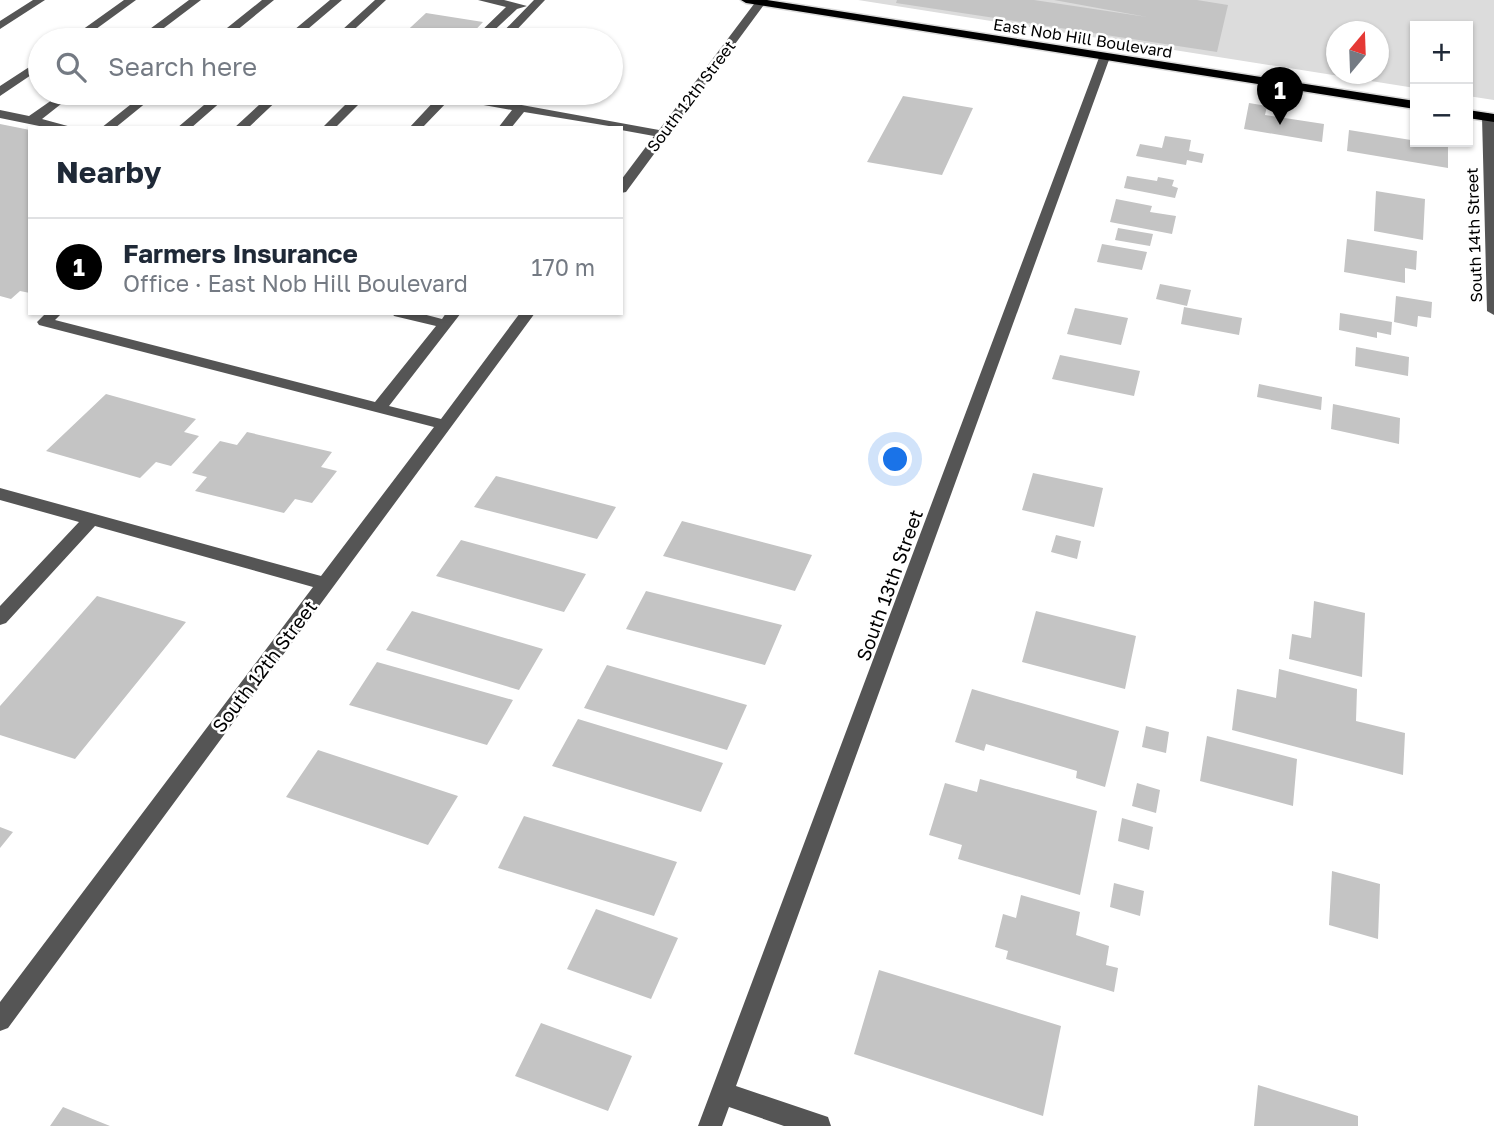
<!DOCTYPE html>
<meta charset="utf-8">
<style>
body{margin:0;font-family:"Golos Text",sans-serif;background:#f6f6f7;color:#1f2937}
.controls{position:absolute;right:21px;top:21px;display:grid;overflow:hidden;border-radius:0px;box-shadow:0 2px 5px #0004}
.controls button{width:63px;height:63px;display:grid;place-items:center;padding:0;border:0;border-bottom:2px solid #e0e1e3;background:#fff;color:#1f2937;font:35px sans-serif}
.compass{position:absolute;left:1326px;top:21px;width:63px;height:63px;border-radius:50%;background:#fff;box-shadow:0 2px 5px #0004;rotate:19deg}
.you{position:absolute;left:896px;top:460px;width:24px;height:24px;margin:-18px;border:5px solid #fff;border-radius:50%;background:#1a73e8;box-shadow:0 0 0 10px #1a73e833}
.badge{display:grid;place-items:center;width:46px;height:46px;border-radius:50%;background:#000;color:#fff;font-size:23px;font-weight:700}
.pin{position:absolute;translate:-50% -58px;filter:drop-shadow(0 2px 4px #0008)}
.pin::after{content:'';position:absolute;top:37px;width:24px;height:21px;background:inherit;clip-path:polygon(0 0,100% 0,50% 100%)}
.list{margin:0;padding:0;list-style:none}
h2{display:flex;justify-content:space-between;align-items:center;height:91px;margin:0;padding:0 28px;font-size:30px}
h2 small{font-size:23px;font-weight:400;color:#747a83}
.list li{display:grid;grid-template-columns:46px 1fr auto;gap:21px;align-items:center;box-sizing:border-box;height:98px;padding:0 28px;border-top:2px solid #e0e1e3}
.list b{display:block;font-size:26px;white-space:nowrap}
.list p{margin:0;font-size:23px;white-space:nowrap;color:#747a83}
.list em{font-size:23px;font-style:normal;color:#747a83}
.icon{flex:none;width:38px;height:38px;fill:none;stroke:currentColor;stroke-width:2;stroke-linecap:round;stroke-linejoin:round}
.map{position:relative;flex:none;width:1494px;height:1126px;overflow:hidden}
.search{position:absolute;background:#fff;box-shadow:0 2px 5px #0004;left:28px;top:28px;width:595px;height:77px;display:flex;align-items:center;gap:18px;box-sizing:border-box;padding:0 24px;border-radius:38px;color:#747a83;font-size:26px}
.panel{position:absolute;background:#fff;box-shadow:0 2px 5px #0004;left:28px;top:126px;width:595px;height:189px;border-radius:0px}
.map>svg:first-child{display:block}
.green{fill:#dcdcdc;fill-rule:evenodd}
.building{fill:#c4c4c4}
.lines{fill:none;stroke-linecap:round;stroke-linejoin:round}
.major-casing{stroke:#dbdbdb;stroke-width:3}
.minor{fill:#555;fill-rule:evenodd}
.major{fill:#000;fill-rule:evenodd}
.labels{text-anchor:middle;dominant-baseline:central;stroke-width:5;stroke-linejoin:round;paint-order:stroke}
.far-street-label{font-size:16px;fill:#000;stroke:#fff}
.street-label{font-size:19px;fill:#000;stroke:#fff}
</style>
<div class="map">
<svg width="1494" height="1126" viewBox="0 0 1494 1126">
<rect width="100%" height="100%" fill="#fff"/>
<path class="green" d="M 858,0 L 1494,0 L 1494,100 L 1468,96 L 1468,26 L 1415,26 L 1415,88 ZM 1336,32 L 1378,32 L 1378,74 L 1336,74 Z"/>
<path class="building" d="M 897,0 L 1034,0 L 1147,17 L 1054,0 L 1197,0 L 1228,5 L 1217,52 L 896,3 Z
M 426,13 L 483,22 L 466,40 L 397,40 Z
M 903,96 L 973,108 L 942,175 L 867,162 Z
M 1249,103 L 1267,106 L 1265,115 L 1324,124 L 1322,142 L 1244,129 Z
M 0,124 L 30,130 L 30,293 L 20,291 L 11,299 L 0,296 Z
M 1349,130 L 1448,146 L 1448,168 L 1347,151 Z
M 1165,136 L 1191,140 L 1189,151 L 1204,154 L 1202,163 L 1187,160 L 1186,165 L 1136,156 L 1140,144 L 1162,148 Z
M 1127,176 L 1157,181 L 1158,177 L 1174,180 L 1172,186 L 1178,188 L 1175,198 L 1124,188 Z
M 1376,191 L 1425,199 L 1423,240 L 1374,231 Z
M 1116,199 L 1152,206 L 1150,212 L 1176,216 L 1172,234 L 1110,222 Z
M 1118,228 L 1153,234 L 1150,246 L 1115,240 Z
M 1347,239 L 1417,251 L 1416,270 L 1405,268 L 1405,283 L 1344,272 Z
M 1102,244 L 1147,252 L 1142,270 L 1097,262 Z
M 1160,284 L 1191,290 L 1187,306 L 1156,299 Z
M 1396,296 L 1432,302 L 1431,318 L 1418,316 L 1417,327 L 1394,322 Z
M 1184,307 L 1242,318 L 1239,335 L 1181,324 Z
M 1075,308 L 1128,318 L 1121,345 L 1067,334 Z
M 1340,313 L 1392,322 L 1391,335 L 1377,332 L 1377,338 L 1339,330 Z
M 1356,347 L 1409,357 L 1408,376 L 1355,366 Z
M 1060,355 L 1140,371 L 1134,396 L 1052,379 Z
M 1259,384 L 1322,397 L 1321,410 L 1257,397 Z
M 106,394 L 196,419 L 184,432 L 199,436 L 171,466 L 156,462 L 140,478 L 46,451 Z
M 1333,404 L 1400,418 L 1399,444 L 1331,429 Z
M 247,432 L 332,452 L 321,467 L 337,471 L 312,503 L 295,499 L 284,513 L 195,491 L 207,477 L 192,473 L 220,441 L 237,445 Z
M 1033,473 L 1103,488 L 1094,527 L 1022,510 Z
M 496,476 L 616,507 L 597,539 L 474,507 Z
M 682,521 L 812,555 L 795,591 L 663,556 Z
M 1056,535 L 1081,541 L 1077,559 L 1051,552 Z
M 461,540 L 586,574 L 564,612 L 436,576 Z
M 646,591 L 782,625 L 765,665 L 626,629 Z
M 97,596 L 186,622 L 75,759 L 0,735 L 0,706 Z
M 1314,601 L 1365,613 L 1362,677 L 1289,659 L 1292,634 L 1311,638 Z
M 412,611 L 543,649 L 519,690 L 386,650 Z
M 1036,611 L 1136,636 L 1125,689 L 1022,662 Z
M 377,662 L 513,700 L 487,745 L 349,705 Z
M 607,665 L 747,705 L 727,750 L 584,708 Z
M 1279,669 L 1357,689 L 1356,721 L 1405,733 L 1403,775 L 1232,730 L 1237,689 L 1276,698 Z
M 972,689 L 1119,731 L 1105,787 L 1076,778 L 1077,771 L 986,744 L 984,751 L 955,742 Z
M 578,719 L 723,763 L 701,812 L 552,766 Z
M 1146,726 L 1169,732 L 1166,753 L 1142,747 Z
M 1207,736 L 1297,759 L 1293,806 L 1200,781 Z
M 318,750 L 458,796 L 428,845 L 286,797 Z
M 980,779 L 1097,811 L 1080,895 L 958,859 L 962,845 L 929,835 L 945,783 L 977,792 Z
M 1137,783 L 1160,790 L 1156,813 L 1132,806 Z
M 524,816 L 677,862 L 654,916 L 498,868 Z
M 1122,818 L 1153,827 L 1149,850 L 1118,841 Z
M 0,827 L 13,832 L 0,848 Z
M 1332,871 L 1380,884 L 1378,939 L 1329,925 Z
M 1114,883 L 1144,891 L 1140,916 L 1110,907 Z
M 1021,895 L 1080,912 L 1076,935 L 1109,946 L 1106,965 L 1118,968 L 1114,992 L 1006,959 L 1008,951 L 995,947 L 1003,914 L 1016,918 Z
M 596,909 L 678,938 L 651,999 L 567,969 Z
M 879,970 L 1061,1026 L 1043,1116 L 854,1054 Z
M 541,1023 L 632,1056 L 608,1111 L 515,1076 Z
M 1258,1085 L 1358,1116 L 1358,1126 L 1254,1126 Z
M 63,1107 L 110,1126 L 50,1126 Z"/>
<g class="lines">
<g class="major-casing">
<path id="major" d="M 741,0 L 767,0 L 1415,101 L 1415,109 L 746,3 Z
M 1468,110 L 1494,114 L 1494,122 L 1468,118 Z"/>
</g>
<path class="minor" d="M 33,0 L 45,0 L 0,29 L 0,21 Z
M 124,0 L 136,0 L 81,40 L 68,40 Z
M 189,0 L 201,0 L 148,40 L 135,40 Z
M 262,0 L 274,0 L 225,40 L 212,40 Z
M 330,0 L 342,0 L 295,40 L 282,40 Z
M 375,0 L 386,0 L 343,40 L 331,40 Z
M 478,0 L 504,0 L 527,6 L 517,9 L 484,40 L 472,40 L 506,7 Z
M 534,0 L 545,0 L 507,40 L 495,40 Z
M 757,0 L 766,2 L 626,192 L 621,193 L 621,180 L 654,136 L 621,130 L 621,128 L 524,112 L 511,128 L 498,128 L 512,110 L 450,99 L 422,128 L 409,128 L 438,97 L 431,93 L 456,93 L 659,130 Z
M 1100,55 L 1110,57 L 736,1086 L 828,1117 L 831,1126 L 784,1126 L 729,1107 L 722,1126 L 698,1126 Z
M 40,60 L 40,69 L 0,96 L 0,86 Z
M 62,93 L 75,93 L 42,119 L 75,128 L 49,128 L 0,118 L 0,110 L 29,116 Z
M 145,93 L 158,93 L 115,128 L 101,128 Z
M 218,93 L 231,93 L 191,128 L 177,128 Z
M 272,93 L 285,93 L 248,128 L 234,128 Z
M 357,93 L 370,93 L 335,128 L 322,128 Z
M 1488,113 L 1494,117 L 1494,315 L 1487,311 L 1482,117 Z
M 46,313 L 62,313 L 55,320 L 375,402 L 436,326 L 394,316 L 392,313 L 419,313 L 442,319 L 446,313 L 461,313 L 389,406 L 441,419 L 520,313 L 535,313 L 8,1028 L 0,1031 L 0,1002 L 313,587 L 95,526 L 6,623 L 0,625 L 0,606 L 79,522 L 0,500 L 0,488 L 321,576 L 434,427 L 39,325 L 37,322 Z"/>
<use href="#major" class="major"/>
</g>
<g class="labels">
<g class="far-street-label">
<text transform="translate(1083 38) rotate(9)">East Nob Hill Boulevard</text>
<text transform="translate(691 96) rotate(-53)">South 12th Street</text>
<text transform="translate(1474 235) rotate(-92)">South 14th Street</text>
</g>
<g class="street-label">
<text transform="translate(889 585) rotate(-70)">South 13th Street</text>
<text transform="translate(264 666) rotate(-53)">South 12th Street</text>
</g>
</g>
</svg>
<div class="controls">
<button>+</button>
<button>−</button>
</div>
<svg class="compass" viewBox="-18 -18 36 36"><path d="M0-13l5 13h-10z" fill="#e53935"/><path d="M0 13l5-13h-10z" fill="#747a83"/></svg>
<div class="you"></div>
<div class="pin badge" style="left:1280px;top:125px">1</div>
<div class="search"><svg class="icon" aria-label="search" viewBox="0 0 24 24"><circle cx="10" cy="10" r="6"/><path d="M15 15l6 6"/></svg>Search here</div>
<section class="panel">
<h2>Nearby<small></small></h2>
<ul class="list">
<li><span class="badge">1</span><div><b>Farmers Insurance</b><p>Office · East Nob Hill Boulevard</p></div><em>170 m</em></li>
</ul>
</section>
</div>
